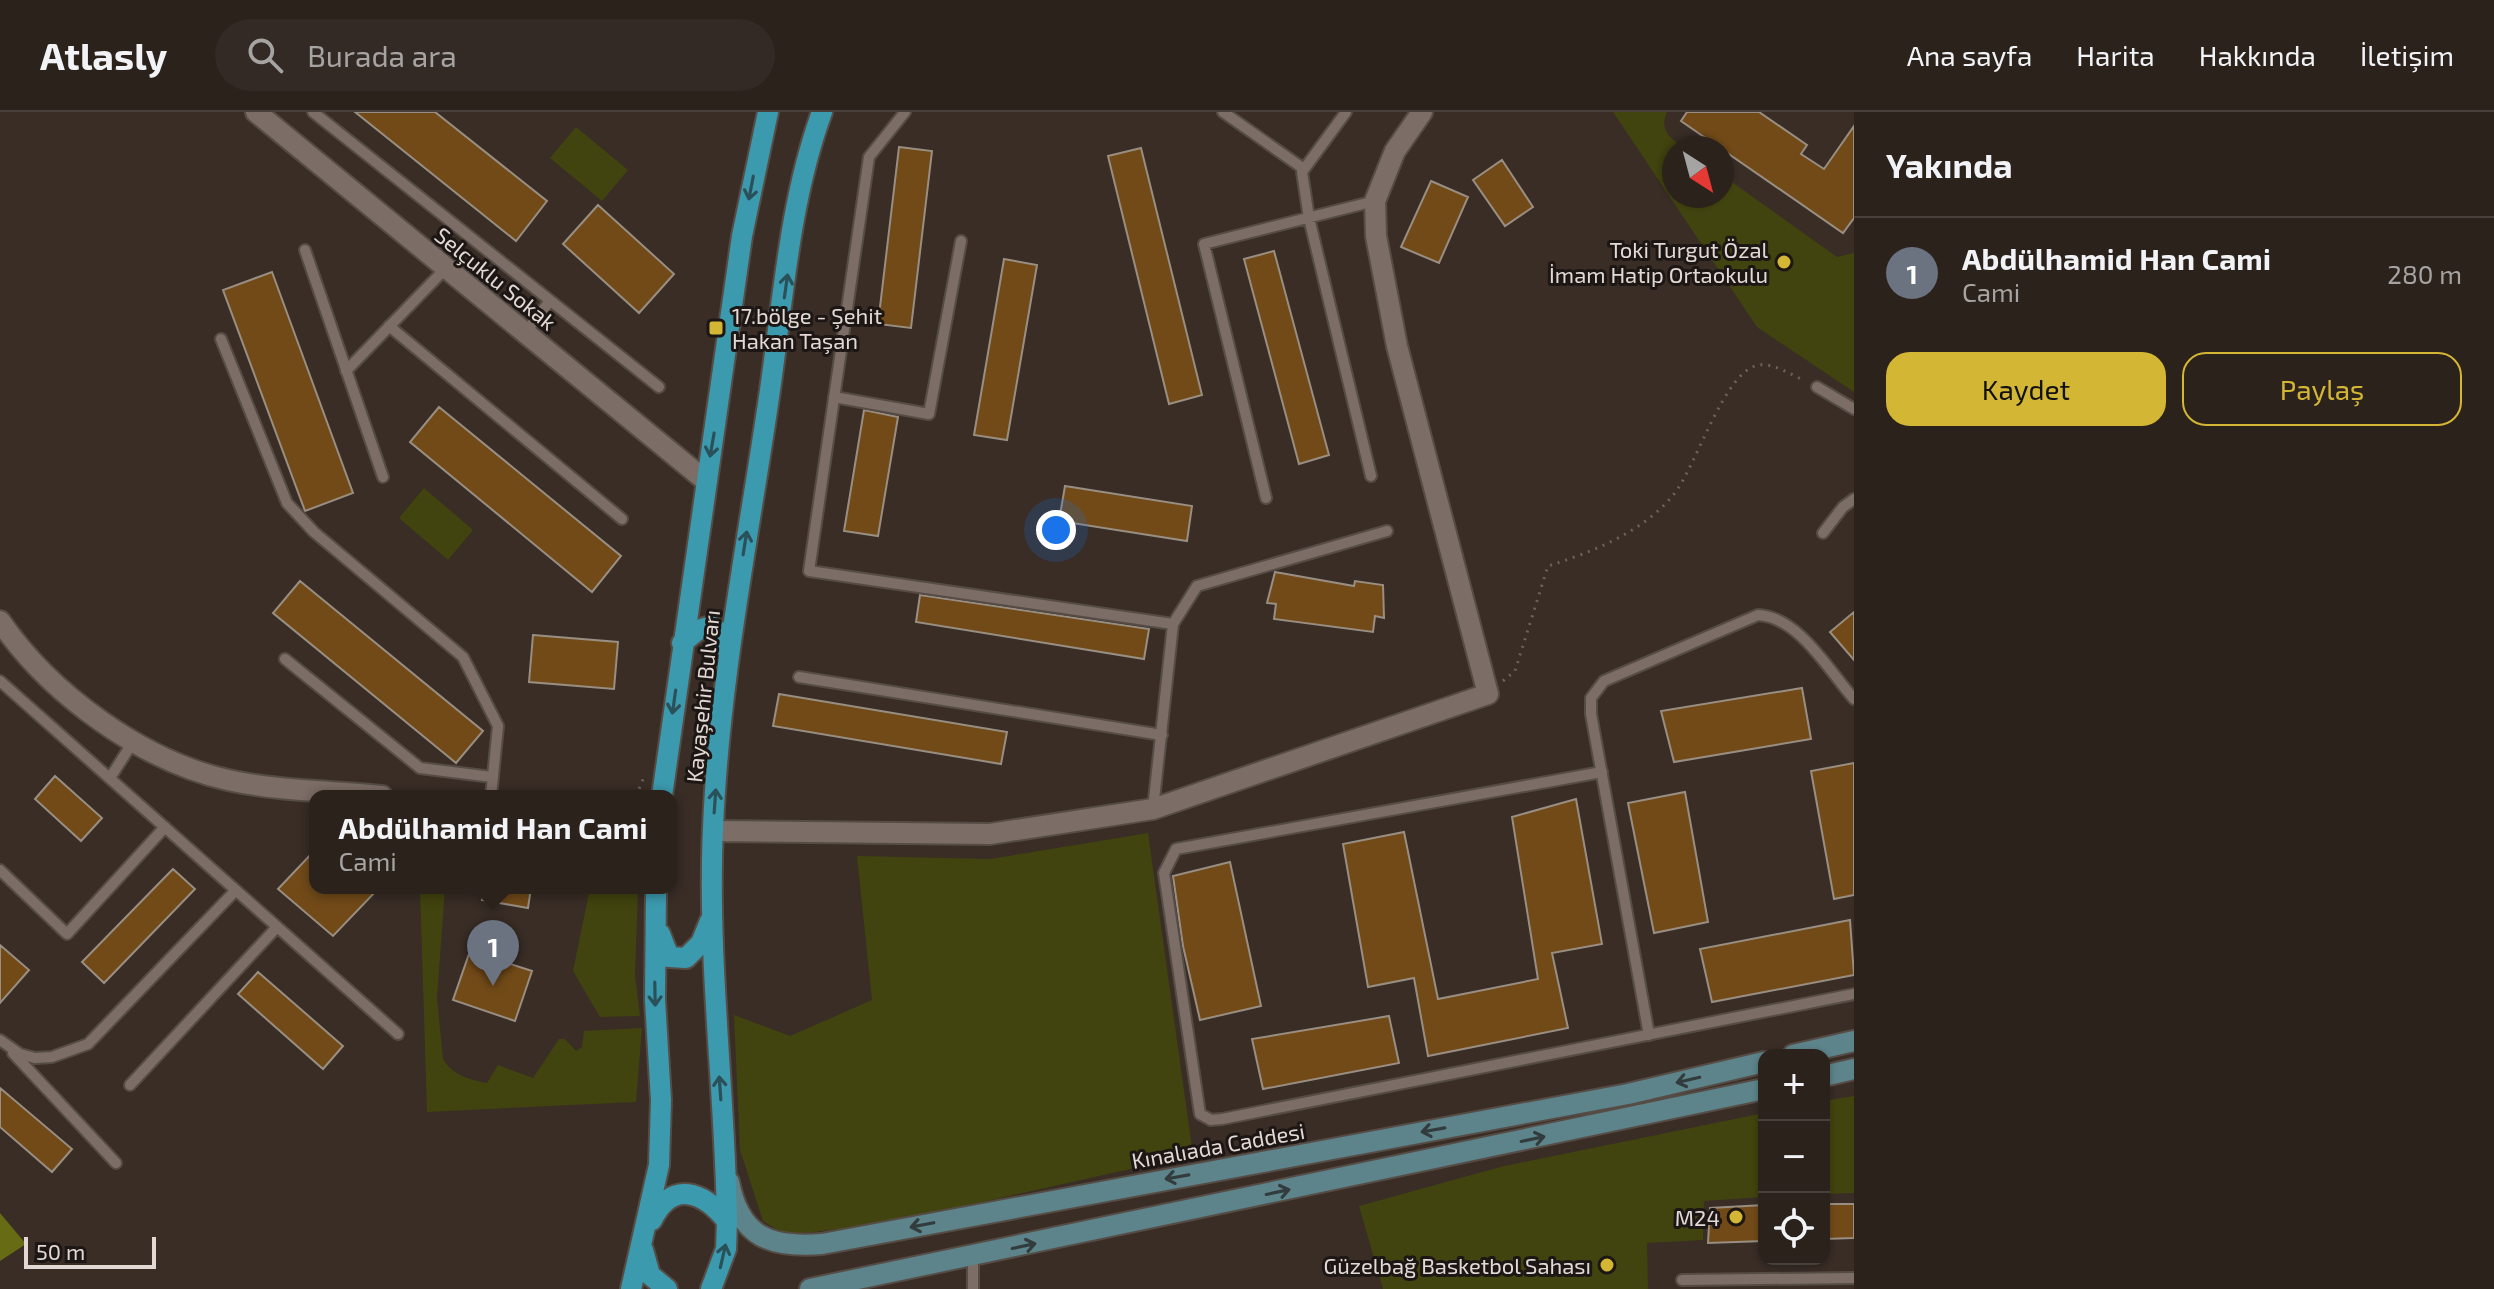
<!DOCTYPE html>
<html lang="tr">
<meta charset="utf-8">
<style>
body{margin:0;font-family:"Exo 2",sans-serif;background:#332a25;color:#f1f3f6}
.controls{position:absolute;right:24px;bottom:24px;display:grid;overflow:hidden;border-radius:16px;box-shadow:0 2px 6px #0004}
.controls button{width:72px;height:72px;display:grid;place-items:center;padding:0;border:0;border-bottom:2px solid #473f3b;background:#2b221c;color:#f1f3f6;font:40px sans-serif}
.compass{position:absolute;left:1662px;top:24px;width:72px;height:72px;border-radius:50%;background:#2b221c;box-shadow:0 2px 6px #0004;rotate:144deg}
.scale{position:absolute;left:24px;bottom:20px;width:132px;box-sizing:border-box;padding-left:8px;border:4px solid #e2d9d5;border-top:0;font-size:22px;line-height:28px;white-space:nowrap;color:#e2d9d5;-webkit-text-stroke:6px #1c1614;paint-order:stroke}
.you{position:absolute;left:1056px;top:418px;width:28px;height:28px;margin:-20px;border:6px solid #fff;border-radius:50%;background:#1a73e8;box-shadow:0 0 0 12px #1a73e833}
.badge{display:grid;place-items:center;width:52px;height:52px;border-radius:50%;background:#d4b635;color:#fff;font-size:26px;font-weight:700}
.pin{position:absolute;translate:-50% -66px;filter:drop-shadow(0 2px 4px #0008)}
.pin::after{content:'';position:absolute;top:42px;width:28px;height:24px;background:inherit;clip-path:polygon(0 0,100% 0,50% 100%)}
.popup{position:absolute;left:309px;top:678px;width:368px;height:104px;box-sizing:border-box;display:grid;place-content:center;border-radius:16px;background:#2b221c;filter:drop-shadow(0 2px 6px #0005);font-size:26px;white-space:nowrap;color:#a6a4a3}
.popup b{font-size:30px;color:#f1f3f6}
.popup::after{content:'';position:absolute;left:50%;top:100%;margin-left:-16px;border:16px solid transparent;border-top-color:#2b221c}
.list{margin:0;padding:0;list-style:none}
h2{display:flex;justify-content:space-between;align-items:center;height:104px;margin:0;padding:0 32px;font-size:34px}
h2 small{font-size:26px;font-weight:400;color:#a6a4a3}
.list li{display:grid;grid-template-columns:52px 1fr auto;gap:24px;align-items:center;box-sizing:border-box;height:112px;padding:0 32px;border-top:2px solid #473f3b}
.list b{display:block;font-size:30px;white-space:nowrap}
.list p{margin:0;font-size:26px;white-space:nowrap;color:#a6a4a3}
.list em{font-size:26px;font-style:normal;color:#a6a4a3}
.actions{display:flex;gap:16px;padding:24px 32px}
.actions a{flex:1;padding:18px 0;border:2px solid #d4b635;border-radius:24px;text-align:center;font-size:28px;color:#d4b635}
.actions .main{background:#d4b635;color:#111}
.icon{flex:none;width:44px;height:44px;fill:none;stroke:currentColor;stroke-width:2;stroke-linecap:round;stroke-linejoin:round}
.map{position:relative;flex:none;width:1854px;height:1177px;overflow:hidden}
header{display:flex;align-items:center;gap:48px;box-sizing:border-box;height:112px;padding:0 40px;background:#2b221c;border-bottom:2px solid #473f3b}
header strong{font-size:38px}
nav{display:flex;gap:44px;margin-inline-start:auto;font-size:28px}
.search{width:560px;height:72px;background:#332a25;display:flex;align-items:center;gap:20px;box-sizing:border-box;padding:0 28px;border-radius:44px;color:#a6a4a3;font-size:30px}
main{display:flex}
aside{flex:1;background:#2b221c}
.map>svg:first-child{display:block}
.green{fill:#41440e}
.forest{fill:#676b13}
.building{fill:#724a18;stroke:#998e82;stroke-width:2}
.lines{fill:none;stroke-linecap:round;stroke-linejoin:round}
.lane-casing{stroke:#564c46;stroke-width:14}
.street-casing{stroke:#564c46;stroke-width:24}
.secondary-casing{stroke:#564c46;stroke-width:24}
.primary-casing{stroke:#564c46;stroke-width:24}
.path{stroke:#6d625b;stroke-width:3;stroke-dasharray:2 6;stroke-linecap:butt}
.lane{stroke:#7c6d66;stroke-width:10}
.street{stroke:#7c6d66;stroke-width:20}
.secondary{stroke:#5c848a;stroke-width:20}
.primary{stroke:#3c9aaf;stroke-width:20}
.oneway{stroke:#2a515a}
.oneway2{stroke:#323c3d}
.poi-dot{fill:#d4b635;stroke:#1c1614;stroke-width:3}
.labels{text-anchor:middle;dominant-baseline:central;stroke-width:6;stroke-linejoin:round;paint-order:stroke}
.poi-label{font-size:22px;fill:#e2d9d5;stroke:#1c1614;text-anchor:end}
.street-label{font-size:22px;fill:#e2d9d5;stroke:#1c1614}
</style>
<header>
<strong>Atlasly</strong>
<div class="search"><svg class="icon" aria-label="search" viewBox="0 0 24 24"><circle cx="10" cy="10" r="6"/><path d="M15 15l6 6"/></svg>Burada ara</div>
<nav><a>Ana sayfa</a><a>Harita</a><a>Hakkında</a><a>İletişim</a></nav>
</header>
<main>
<div class="map">
<svg width="1854" height="1177" viewBox="0 0 1854 1177">
<rect width="100%" height="100%" fill="#392d26"/>
<path class="green" d="M 1613,0 L 1667,0 C 1659,18 1670,26 1684,36 L 1674,36 L 1674,84 L 1722,84 L 1722,63 L 1837,145 L 1854,141 L 1854,280 L 1757,215 Z
M 576,15 L 628,58 L 602,89 L 550,46 Z
M 424,376 L 473,418 L 448,448 L 399,406 Z
M 1148,721 L 1193,1043 L 884,1112 L 786,1123 L 763,1109 L 740,1038 L 734,903 L 790,924 L 872,888 L 857,744 L 990,747 Z
M 420,776 L 445,776 L 437,886 L 443,947 C 452,963 470,968 487,971 L 498,953 L 533,966 L 559,927 L 565,927 L 576,939 L 582,935 L 584,919 L 642,916 L 636,990 L 427,1000 Z
M 590,776 L 638,776 L 635,864 L 640,904 L 600,905 L 573,859 Z
M 1854,984 L 1854,1081 L 1824,1082 L 1824,989 Z
M 1764,1001 L 1764,1085 L 1704,1089 L 1703,1128 L 1647,1131 L 1648,1177 L 1383,1177 L 1359,1094 L 1504,1054 Z"/>
<path class="forest" d="M 0,1101 L 26,1132 L 0,1149 Z"/>
<path class="building" d="M 355,0 L 435,0 L 547,89 L 516,129 Z
M 1687,0 L 1759,0 L 1807,33 L 1801,42 L 1824,57 L 1854,14 L 1854,106 L 1843,121 L 1681,9 Z
M 899,35 L 932,39 L 911,216 L 878,212 Z
M 1141,36 L 1202,283 L 1169,292 L 1108,44 Z
M 1502,48 L 1533,95 L 1505,114 L 1473,68 Z
M 1431,69 L 1468,85 L 1439,151 L 1401,135 Z
M 598,93 L 674,162 L 639,201 L 563,132 Z
M 1274,139 L 1329,343 L 1299,352 L 1244,147 Z
M 1004,147 L 1037,153 L 1007,328 L 974,323 Z
M 272,160 L 353,381 L 305,399 L 223,178 Z
M 439,295 L 621,444 L 592,480 L 410,330 Z
M 864,298 L 898,305 L 878,424 L 844,419 Z
M 1065,374 L 1192,394 L 1187,429 L 1059,409 Z
M 1275,460 L 1354,474 L 1355,469 L 1383,473 L 1384,506 L 1375,504 L 1373,520 L 1274,507 L 1276,492 L 1267,491 Z
M 300,469 L 483,619 L 456,651 L 273,501 Z
M 920,483 L 1149,517 L 1144,547 L 916,510 Z
M 1854,500 L 1854,548 L 1830,520 Z
M 533,523 L 618,530 L 614,577 L 529,570 Z
M 1802,576 L 1811,627 L 1674,650 L 1661,599 Z
M 779,582 L 1007,620 L 1001,652 L 773,614 Z
M 1854,651 L 1854,783 L 1834,787 L 1811,659 Z
M 55,664 L 102,706 L 81,729 L 35,687 Z
M 1685,680 L 1708,810 L 1654,821 L 1628,691 Z
M 1576,687 L 1602,832 L 1552,841 L 1568,916 L 1428,944 L 1414,866 L 1368,875 L 1343,732 L 1404,720 L 1438,887 L 1538,867 L 1512,705 Z
M 315,738 L 315,776 L 379,776 L 333,824 L 278,777 Z
M 1230,750 L 1261,894 L 1200,908 L 1183,834 L 1173,764 Z
M 173,757 L 195,777 L 104,871 L 82,850 Z
M 484,776 L 531,776 L 528,796 L 482,788 Z
M 1850,808 L 1854,863 L 1712,890 L 1700,837 Z
M 0,833 L 29,858 L 0,891 Z
M 470,839 L 532,859 L 515,909 L 453,888 Z
M 258,860 L 343,934 L 323,957 L 238,882 Z
M 1389,904 L 1399,951 L 1263,977 L 1252,927 Z
M 0,976 L 72,1037 L 52,1060 L 0,1015 Z
M 1824,1092 L 1854,1092 L 1854,1126 L 1824,1127 Z
M 1764,1093 L 1764,1129 L 1708,1131 L 1710,1096 Z"/>
<g class="lines">
<g class="lane-casing">
<path id="lane" d="M 313,0 L 659,275
M 905,0 L 869,45 L 809,459 L 1173,512 L 1197,474 L 1387,419
M 1223,0 L 1304,57
M 1346,0 L 1302,60 L 1309,106 L 1371,364
M 305,138 L 383,365
M 389,214 L 622,407
M 525,221 L 549,190
M 221,227 L 287,391 L 314,420 L 463,545 L 498,614 L 491,684
M 346,259 L 446,156
M 1817,275 L 1854,297
M 834,285 L 929,302 L 961,129
M 1266,386 L 1204,132 L 1375,89
M 1823,421 L 1843,395 L 1854,387
M 285,547 L 420,656 L 492,665
M 799,565 L 1162,623
M 0,569 L 398,922
M 1602,660 L 1176,737 L 1164,761 L 1200,1002 L 1211,1008 L 1222,1007 L 1854,882
M 110,666 L 133,630
M 1153,697 L 1173,512
M 0,758 L 67,822 L 165,715
M 1649,923 L 1591,602 L 1591,586 L 1604,569 L 1758,503 C 1799,505 1829,559 1854,587
M 0,928 L 20,942 L 35,946 L 52,945 L 88,932 L 236,778
M 13,941 L 116,1051
M 130,973 L 277,815
M 973,1145 L 973,1177
M 1682,1168 L 1854,1166"/>
</g>
<g class="street-casing">
<path id="street" d="M 256,0 L 706,369
M 0,509 C 50,582 142,649 228,668 C 277,679 332,679 382,684
M 713,719 L 990,722 L 1153,697 L 1488,582 L 1397,234 L 1376,124 L 1375,89 L 1395,39 L 1422,0"/>
</g>
<g class="secondary-casing">
<path id="secondary" d="M 1793,943 L 1854,929
M 1824,964 L 1854,957
M 729,1070 C 740,1126 771,1136 822,1132 L 1628,982 L 1764,950
M 810,1177 L 1764,977"/>
</g>
<g class="primary-casing">
<path id="primary" d="M 682,531 L 698,518 L 711,514 L 722,522 L 728,539
M 662,684 L 742,124 L 768,0
M 660,822 L 669,845 L 686,846 L 701,831 L 710,809
M 652,1108 C 672,1068 703,1079 727,1109
M 643,1138 L 650,1163 L 667,1177
M 631,1177 L 659,1053 L 661,988 L 655,888 L 656,776
M 711,1177 L 726,1137 L 727,1109 C 725,978 707,847 713,716 C 719,570 748,429 769,285 C 783,190 789,90 822,0"/>
</g>
<path class="path" d="M 1503,569 L 1515,559 L 1548,454 C 1592,440 1644,420 1674,382 C 1696,355 1725,257 1759,253 C 1774,251 1792,263 1805,269
M 636,684 L 644,665"/>
<use href="#lane" class="lane"/>
<use href="#street" class="street"/>
<use href="#secondary" class="secondary"/>
<use href="#primary" class="primary"/>
</g>
<defs><path id="oneway-shaft" d="M-6 0H5M1.5-3L5.5 0L1.5 3" fill="none" stroke-width="1.6" stroke-linecap="round" stroke-linejoin="round" transform="scale(2)"/></defs>
<g class="oneway">
<use href="#oneway-shaft" transform="translate(751 76) rotate(101)"/>
<use href="#oneway-shaft" transform="translate(786 174) rotate(-82)"/>
<use href="#oneway-shaft" transform="translate(712 333) rotate(100)"/>
<use href="#oneway-shaft" transform="translate(745 431) rotate(-81)"/>
<use href="#oneway-shaft" transform="translate(674 590) rotate(98)"/>
<use href="#oneway-shaft" transform="translate(715 689) rotate(-86)"/>
<use href="#oneway-shaft" transform="translate(655 882) rotate(89)"/>
<use href="#oneway-shaft" transform="translate(720 976) rotate(-94)"/>
<use href="#oneway-shaft" transform="translate(723 1144) rotate(-77)"/>
</g>
<g class="oneway2">
<use href="#oneway-shaft" transform="translate(1688 968) rotate(167)"/>
<use href="#oneway-shaft" transform="translate(1433 1018) rotate(170)"/>
<use href="#oneway-shaft" transform="translate(1533 1027) rotate(-12)"/>
<use href="#oneway-shaft" transform="translate(1177 1065) rotate(170)"/>
<use href="#oneway-shaft" transform="translate(1278 1080) rotate(-12)"/>
<use href="#oneway-shaft" transform="translate(922 1113) rotate(169)"/>
<use href="#oneway-shaft" transform="translate(1024 1134) rotate(-12)"/>
</g>
<g class="poi-dot">
<circle cx="1784" cy="150" r="8"/>
<rect x="708" y="208" width="16" height="16" rx="4"/>
<circle cx="1736" cy="1105" r="8"/>
<circle cx="1607" cy="1153" r="8"/>
</g>
<g class="labels">
<g class="poi-label">
<text x="1768" y="137">Toki Turgut Özal<tspan x="1768" dy="25">İmam Hatip Ortaokulu</tspan></text>
<text x="732" y="203" text-anchor="start">17.bölge - Şehit<tspan x="732" dy="25">Hakan Taşan</tspan></text>
<text x="1720" y="1105">M24</text>
<text x="1591" y="1153">Güzelbağ Basketbol Sahası</text>
</g>
<g class="street-label">
<text transform="translate(496 166) rotate(39)">Selçuklu Sokak</text>
<text transform="translate(702 584) rotate(-84)">Kayaşehir Bulvarı</text>
<text transform="translate(1218 1033) rotate(-10)">Kınalıada Caddesi</text>
</g>
</g>
</svg>
<div class="controls">
<button>+</button>
<button>−</button>
<button><svg class="icon" aria-label="locate" viewBox="0 0 24 24"><circle cx="12" cy="12" r="6"/><path d="M12 2v4M12 18v4M2 12h4M18 12h4"/></svg></button>
</div>
<svg class="compass" viewBox="-18 -18 36 36"><path d="M0-13l5 13h-10z" fill="#e53935"/><path d="M0 13l5-13h-10z" fill="#a6a4a3"/></svg>
<div class="scale">50 m</div>
<div class="you"></div>
<div class="pin badge" style="left:493px;top:874px;background:#6b7280">1</div>
<div class="popup"><b>Abdülhamid Han Cami</b>Cami</div>
</div>
<aside>
<h2>Yakında<small></small></h2>
<ul class="list">
<li><span class="badge" style="background:#6b7280">1</span><div><b>Abdülhamid Han Cami</b><p>Cami</p></div><em>280 m</em></li>
</ul>
<div class="actions"><a class="main">Kaydet</a><a>Paylaş</a></div>
</aside>
</main>
